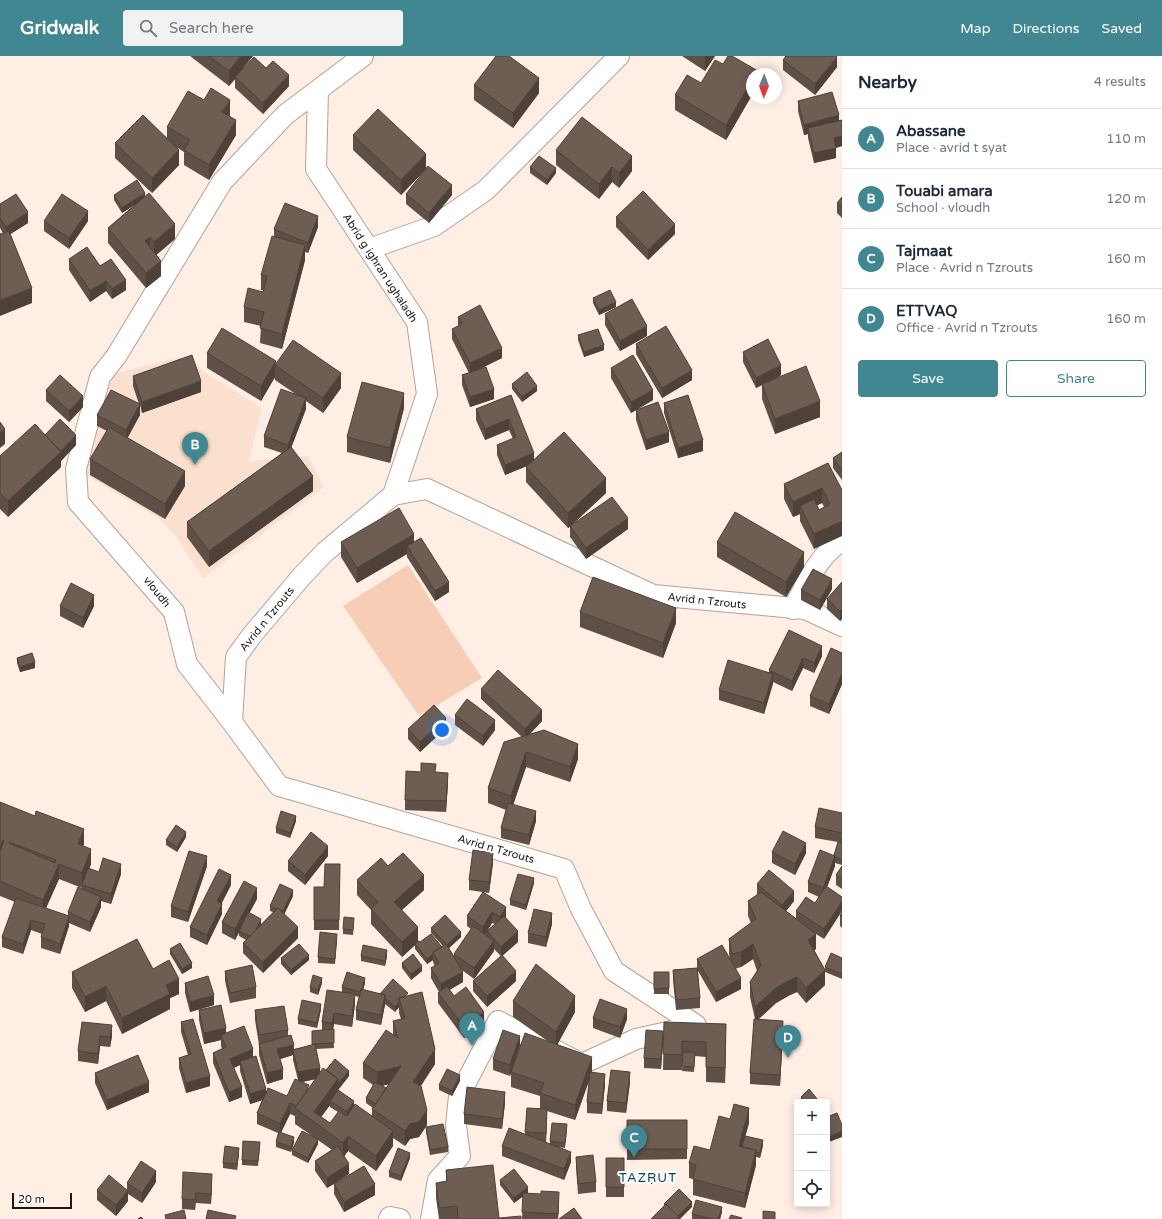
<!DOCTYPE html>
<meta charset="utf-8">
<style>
body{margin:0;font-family:"Varela Round",sans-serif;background:#f2f2f3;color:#1f2937}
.controls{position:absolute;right:12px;bottom:12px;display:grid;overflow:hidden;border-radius:4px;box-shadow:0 2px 10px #0003}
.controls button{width:36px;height:36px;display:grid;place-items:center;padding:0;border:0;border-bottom:1px solid #e0e1e3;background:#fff;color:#1f2937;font:20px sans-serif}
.compass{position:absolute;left:746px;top:12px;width:36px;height:36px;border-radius:50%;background:#fff;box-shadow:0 2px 10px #0003;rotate:181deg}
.scale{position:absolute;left:12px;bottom:10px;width:60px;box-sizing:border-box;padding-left:4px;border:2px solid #1b1410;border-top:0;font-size:11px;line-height:14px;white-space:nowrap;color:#1b1410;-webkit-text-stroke:3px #fff;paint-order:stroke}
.you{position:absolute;left:442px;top:674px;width:14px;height:14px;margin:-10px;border:3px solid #fff;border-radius:50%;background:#1a73e8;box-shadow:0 0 0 6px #1a73e833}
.badge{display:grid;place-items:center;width:26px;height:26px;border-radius:50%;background:#418792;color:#fff;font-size:13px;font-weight:700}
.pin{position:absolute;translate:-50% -33px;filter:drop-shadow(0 1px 2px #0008)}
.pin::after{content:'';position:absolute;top:21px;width:14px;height:12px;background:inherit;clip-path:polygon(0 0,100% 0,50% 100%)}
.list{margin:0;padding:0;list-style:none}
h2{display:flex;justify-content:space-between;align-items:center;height:52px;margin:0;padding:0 16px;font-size:17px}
h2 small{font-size:13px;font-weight:400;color:#747a83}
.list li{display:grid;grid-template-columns:26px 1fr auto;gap:12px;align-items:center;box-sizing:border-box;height:60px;padding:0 16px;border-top:1px solid #e0e1e3}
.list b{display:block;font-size:15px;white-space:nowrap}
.list p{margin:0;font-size:13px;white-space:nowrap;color:#747a83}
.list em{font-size:13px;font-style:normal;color:#747a83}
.actions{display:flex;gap:8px;padding:12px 16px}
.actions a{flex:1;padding:9px 0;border:1px solid #418792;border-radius:4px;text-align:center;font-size:14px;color:#418792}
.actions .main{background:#418792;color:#fff}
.icon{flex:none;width:22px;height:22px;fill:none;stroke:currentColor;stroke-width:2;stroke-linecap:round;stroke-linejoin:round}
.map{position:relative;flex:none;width:842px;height:1163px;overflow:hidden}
header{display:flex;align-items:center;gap:24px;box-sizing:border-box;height:56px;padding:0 20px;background:#418792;color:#fff}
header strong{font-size:19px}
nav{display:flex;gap:22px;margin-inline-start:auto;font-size:14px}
.search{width:280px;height:36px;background:#f2f2f3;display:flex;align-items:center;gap:10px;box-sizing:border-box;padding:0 14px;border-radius:4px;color:#747a83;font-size:15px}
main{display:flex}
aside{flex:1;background:#fff}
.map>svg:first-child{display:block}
.built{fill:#fce0cf}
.green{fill:#f7ceb5}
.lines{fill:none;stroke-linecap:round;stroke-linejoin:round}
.minor-casing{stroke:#b5a296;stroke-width:22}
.minor{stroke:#fff;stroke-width:20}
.wall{fill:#5f5047;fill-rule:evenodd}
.shaded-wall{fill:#4d413a}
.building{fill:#6e5d53;stroke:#4d413a;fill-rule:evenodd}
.labels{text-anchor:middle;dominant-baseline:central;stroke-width:4;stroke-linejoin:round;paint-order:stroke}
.street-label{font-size:11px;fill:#1b1410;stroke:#fff}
.quarter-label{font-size:13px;letter-spacing:1px;fill:#06464f;stroke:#fff}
</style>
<header>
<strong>Gridwalk</strong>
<div class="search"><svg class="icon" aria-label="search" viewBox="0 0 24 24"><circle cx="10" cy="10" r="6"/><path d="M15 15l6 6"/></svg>Search here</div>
<nav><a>Map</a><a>Directions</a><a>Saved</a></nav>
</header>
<main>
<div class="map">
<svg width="842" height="1163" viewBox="0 0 842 1163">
<rect width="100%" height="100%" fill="#ffeee4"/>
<path class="built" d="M 181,301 L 262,352 L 249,405 L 308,400 L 324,431 L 203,522 L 175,479 L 158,462 L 76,413 L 100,321 Z"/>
<path class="green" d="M 408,509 L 482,622 L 419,660 L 343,550 Z"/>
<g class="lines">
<g class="minor-casing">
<path id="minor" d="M 318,35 L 316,113 L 417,266 L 427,338 L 393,439
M 369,193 L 434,170 L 486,134 L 619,0
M 793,553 C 806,529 818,499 842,485
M 232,666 L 187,608 L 174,556 L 78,446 L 76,413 L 100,321 L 117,299 L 222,126 L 285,59 L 363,0
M 696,969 L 614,915 L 581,853 L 564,813 L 279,730 L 232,666 L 236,601 L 252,579 L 302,520 L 325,496 L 393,439 L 427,433 L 653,539 L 805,553 L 842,570
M 389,1163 L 390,1161 L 400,1163
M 431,1163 L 438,1124 L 460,1100 L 456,1070 L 459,1040 L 498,965 L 582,1008 L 636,983 L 690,971"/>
</g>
<use href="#minor" class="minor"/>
</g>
<path class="wall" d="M 190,0 L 253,0 L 243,12 L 266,12 L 289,30 L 263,58 L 235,32 L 235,23 L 229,30 Z
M 682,0 L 715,0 L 705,15 Z
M 783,4 L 837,11 L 815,39 L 783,14 Z
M 723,8 L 758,18 L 752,18 L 752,39 L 726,84 L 675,54 L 675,39 L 701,27 Z
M 474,29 L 539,37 L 513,72 L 474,44 Z
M 798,45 L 839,65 L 842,64 L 842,90 L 836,92 L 836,102 L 814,107 L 808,82 L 808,78 L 804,79 L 798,55 Z
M 230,59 L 229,60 L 236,79 L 209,124 L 184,109 L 184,96 L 178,92 L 179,109 L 152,137 L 115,102 L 115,87 L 167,82 L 167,71 Z
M 353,79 L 426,113 L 401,139 L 353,94 Z
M 556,94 L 632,115 L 619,132 L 612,126 L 599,143 L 556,109 Z
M 530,111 L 556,117 L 547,129 L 530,117 Z
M 406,138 L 452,139 L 429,167 L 406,148 Z
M 114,139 L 145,140 L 175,183 L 156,199 L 161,220 L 146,232 L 108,187 L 108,172 L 136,148 L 122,157 L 114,144 Z
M 842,141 L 842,162 L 837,157 L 837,147 Z
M 0,148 L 28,167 L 10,178 L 32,247 L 3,177 L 0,172 Z
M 616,161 L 675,178 L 648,204 L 616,171 Z
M 44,165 L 88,165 L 69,193 L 44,175 Z
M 318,171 L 308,197 L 305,196 L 305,204 L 282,293 L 260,287 L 261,270 L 244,266 L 244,251 L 263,236 L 263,234 L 261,234 L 261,219 L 274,181 L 274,173 Z
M 69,203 L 100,210 L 126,234 L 112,243 L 106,235 L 90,246 L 69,214 Z
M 593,242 L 616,251 L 599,259 L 593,247 Z
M 605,258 L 647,280 L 620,295 L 605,269 Z
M 458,261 L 502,302 L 479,313 L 494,343 L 470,351 L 462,329 L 462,319 L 469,317 L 452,283 L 452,273 L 458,270 Z
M 578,279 L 604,294 L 584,301 L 578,284 Z
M 636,288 L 692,324 L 662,342 L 636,298 Z
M 743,296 L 781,319 L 777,322 L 820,361 L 775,378 L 762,343 L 762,329 L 756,332 L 743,306 Z
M 207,297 L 276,308 L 341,332 L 323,357 L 306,345 L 306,353 L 291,392 L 313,435 L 209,511 L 187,481 L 187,466 L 282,397 L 264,391 L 264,380 L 297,339 L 275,324 L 275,321 L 261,345 L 207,312 Z
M 611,312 L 653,344 L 636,354 L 669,386 L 646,394 L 636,364 L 636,354 L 631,357 L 611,322 Z
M 133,320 L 201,336 L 142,357 L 140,349 L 140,359 L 127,381 L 185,430 L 165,463 L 90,419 L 90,403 L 107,375 L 97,370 L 97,359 L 139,348 L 133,330 Z
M 512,328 L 537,335 L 522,346 L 512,333 Z
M 46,334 L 83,351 L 69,366 L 46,345 Z
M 511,339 L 534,403 L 606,437 L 571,470 L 628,473 L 586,503 L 570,481 L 570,471 L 568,472 L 526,426 L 526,411 L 527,410 L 505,419 L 497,399 L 497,389 L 513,383 L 509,374 L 485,384 L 476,364 L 476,353 Z
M 664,347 L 703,395 L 678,402 L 664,357 Z
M 404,352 L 390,407 L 347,396 L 347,381 Z
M 45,379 L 76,389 L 61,405 L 61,411 L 8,461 L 0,453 L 0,400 Z
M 842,396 L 842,424 L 833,412 L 833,402 Z
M 784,428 L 842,434 L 814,493 L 800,465 L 800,458 L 793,461 L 784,443 ZM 822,447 L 824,451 L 819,454 L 817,449 Z
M 341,486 L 414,486 L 449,536 L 435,545 L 407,501 L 407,498 L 357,527 L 341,501 Z
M 717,486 L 804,511 L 786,541 L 717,501 Z
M 842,526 L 842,563 L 840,565 L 827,553 L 827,543 Z
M 832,533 L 820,554 L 801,544 L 801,534 Z
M 60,550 L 94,550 L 83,572 L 60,560 Z
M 580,556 L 676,567 L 663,602 L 580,571 Z
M 789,574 L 822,600 L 814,617 L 803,612 L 792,635 L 773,626 L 764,658 L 719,644 L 719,634 L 769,616 L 769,614 Z
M 842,597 L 842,628 L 829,658 L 810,650 L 810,640 Z
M 17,602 L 35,612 L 20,616 L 17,607 Z
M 481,633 L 542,665 L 529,679 L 578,703 L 570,726 L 526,711 L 513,749 L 536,765 L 529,789 L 501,782 L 501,772 L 506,754 L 488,747 L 488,732 L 522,681 L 481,643 Z
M 455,659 L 495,674 L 483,690 L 455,669 Z
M 446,672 L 420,696 L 408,683 L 408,673 Z
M 421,716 L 436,716 L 448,727 L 446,756 L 405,754 L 405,744 Z
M 0,746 L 84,788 L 83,790 L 91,808 L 89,813 L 99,816 L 121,818 L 111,848 L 101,845 L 101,851 L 90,876 L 69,867 L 69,870 L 60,898 L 41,892 L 41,881 L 42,878 L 31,874 L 23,898 L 2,891 L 2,881 L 15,846 L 0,840 ZM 59,823 L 82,832 L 82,833 L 68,856 L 68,860 L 46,852 Z
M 842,757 L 842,809 L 835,807 L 835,810 L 827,831 L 824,883 L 816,878 L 816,893 L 814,894 L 825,914 L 825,911 L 842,902 L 842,923 L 825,916 L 825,929 L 806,947 L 797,936 L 790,939 L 776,947 L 758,964 L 783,976 L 780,1030 L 750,1028 L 750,1017 L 755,963 L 750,941 L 750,926 L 757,915 L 753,903 L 741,911 L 735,913 L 741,933 L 716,946 L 698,915 L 700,942 L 700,952 L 676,954 L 673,924 L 673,914 L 697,912 L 697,903 L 730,904 L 729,898 L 729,883 L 751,867 L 748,860 L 748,845 L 757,839 L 757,828 L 794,845 L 786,855 L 796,863 L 796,855 L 815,847 L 819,841 L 808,836 L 808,826 L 834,799 L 838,786 L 815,782 L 815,771 Z
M 296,765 L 290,782 L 276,777 L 276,772 Z
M 186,781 L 177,796 L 166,789 L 166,784 Z
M 772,796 L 806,797 L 795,819 L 772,807 Z
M 328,800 L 305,829 L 288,815 L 288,805 Z
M 493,807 L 489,837 L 469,834 L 469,824 Z
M 340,808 L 339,874 L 314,874 L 314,831 L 324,831 Z
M 207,810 L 188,866 L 171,861 L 171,850 Z
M 388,810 L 424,834 L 402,854 L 418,885 L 420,886 L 442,891 L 443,890 L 431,877 L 431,872 L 461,881 L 449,892 L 454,900 L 454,898 L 471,873 L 467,870 L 467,860 L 483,836 L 506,862 L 518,886 L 502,900 L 516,925 L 487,951 L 473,935 L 473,925 L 501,900 L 494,893 L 494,895 L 474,923 L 462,914 L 463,926 L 449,934 L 454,940 L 484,966 L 464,982 L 438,947 L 438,937 L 439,936 L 431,922 L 431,912 L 435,910 L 433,906 L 433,904 L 427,908 L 415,893 L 415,889 L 402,901 L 371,868 L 371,854 L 357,839 L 357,824 ZM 492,867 L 495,868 L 487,875 Z
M 842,810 L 842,833 L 836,829 L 836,819 Z
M 534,827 L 526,854 L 510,849 L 510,844 Z
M 231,829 L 222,847 L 222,858 L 207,889 L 190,881 L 190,871 Z
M 293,840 L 284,858 L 298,882 L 263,917 L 243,897 L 243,887 L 246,884 L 239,880 L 239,876 L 235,884 L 222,877 L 222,866 L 257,843 L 249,857 L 261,868 L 273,856 L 270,855 L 270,850 Z
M 842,856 L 842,872 L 840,870 L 840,860 Z
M 354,867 L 353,879 L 343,878 L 343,873 Z
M 552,868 L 546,891 L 528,887 L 528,877 Z
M 337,883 L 335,908 L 318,907 L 318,901 Z
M 170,893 L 192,912 L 182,918 L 170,898 Z
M 361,900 L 387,900 L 385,910 L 361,905 Z
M 281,902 L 309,904 L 291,919 L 281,908 Z
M 402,907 L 422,915 L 411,924 L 402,912 Z
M 153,913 L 179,938 L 170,942 L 170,953 L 122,978 L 106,945 L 85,956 L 72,932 L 72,916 Z
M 225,915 L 256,931 L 256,942 L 230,947 L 225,925 Z
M 654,916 L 669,916 L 669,938 L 654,938 Z
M 185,927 L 214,949 L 190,956 L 185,937 Z
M 322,927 L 318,939 L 310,936 L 310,931 Z
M 365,927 L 363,934 L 380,938 L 408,940 L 435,1008 L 421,1030 L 427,1069 L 419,1081 L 410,1083 L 405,1090 L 393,1082 L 393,1090 L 376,1115 L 348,1095 L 344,1100 L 349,1118 L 338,1125 L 375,1139 L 344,1156 L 334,1138 L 334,1128 L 327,1132 L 315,1115 L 315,1105 L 332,1094 L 318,1084 L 318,1088 L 308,1107 L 292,1099 L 292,1094 L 311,1079 L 295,1068 L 295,1060 L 290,1058 L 281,1077 L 294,1086 L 291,1096 L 276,1091 L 276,1086 L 278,1077 L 257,1068 L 257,1057 L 262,1044 L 250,1048 L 240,1015 L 240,1009 L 234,1012 L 242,1041 L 229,1046 L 213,1007 L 213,997 L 222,993 L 221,990 L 221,984 L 204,988 L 199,964 L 199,954 L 253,1001 L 266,1037 L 287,1040 L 298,1024 L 293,1004 L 293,999 L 280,1003 L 283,1023 L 267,1028 L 259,999 L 259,989 L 255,964 L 255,954 L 288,974 L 288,980 L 294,993 L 312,989 L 312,975 L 322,974 L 322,966 L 342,936 L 342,931 ZM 355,940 L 359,941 L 356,954 L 356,964 L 381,969 L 385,948 L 395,956 L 399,951 L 399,957 L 401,963 L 393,965 L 393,979 L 363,1007 L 363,1022 L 373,1029 L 366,1042 L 366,1047 L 373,1052 L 372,1053 L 372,1060 L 354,1050 L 338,1034 L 349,1020 L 326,1014 L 320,1016 L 316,993 L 334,992 L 333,973 L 334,968 L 352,971 L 355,948 ZM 316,1023 L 309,1033 L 302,1026 ZM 389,1028 L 386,1032 L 382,1030 ZM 330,1049 L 330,1051 L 338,1056 L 330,1067 L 321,1061 Z
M 513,945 L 575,956 L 557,989 L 592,1016 L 605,1028 L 602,1058 L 587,1057 L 587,1046 L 589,1025 L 575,1064 L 547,1055 L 546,1087 L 550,1088 L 550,1085 L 567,1074 L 565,1092 L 558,1091 L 571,1106 L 564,1124 L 502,1100 L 502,1090 L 525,1079 L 527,1052 L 540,1053 L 540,1040 L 511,1031 L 511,1016 L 549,986 L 513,961 Z
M 321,953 L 317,972 L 298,968 L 298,963 Z
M 593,962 L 627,963 L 620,982 L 593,972 Z
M 82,966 L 112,980 L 110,991 L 100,990 L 98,1008 L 78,1005 L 78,995 Z
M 181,966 L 210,1030 L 186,1037 L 179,1012 L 179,1002 L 188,999 L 181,976 Z
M 664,966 L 726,983 L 725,1027 L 706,1026 L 706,1001 L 695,1000 L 694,1016 L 682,1015 L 683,1000 L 682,1000 L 682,1014 L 663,1014 Z
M 520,980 L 510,1020 L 493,1014 L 493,1003 Z
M 663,985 L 661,1013 L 644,1012 L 644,1002 Z
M 95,1017 L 149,1036 L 107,1054 L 95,1027 Z
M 460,1025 L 452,1040 L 439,1034 L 439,1029 Z
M 630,1026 L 626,1057 L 607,1055 L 607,1045 Z
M 801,1041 L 818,1046 L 801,1046 Z
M 505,1047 L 502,1073 L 464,1068 L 464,1058 Z
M 837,1057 L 829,1086 L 827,1081 L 827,1061 Z
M 627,1064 L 687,1064 L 687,1103 L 627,1104 Z
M 749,1067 L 745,1080 L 763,1089 L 760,1102 L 756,1101 L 756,1109 L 745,1152 L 693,1139 L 693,1123 L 689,1122 L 689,1107 L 710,1094 Z
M 426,1071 L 448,1091 L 448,1096 L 430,1099 L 426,1076 Z
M 260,1091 L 258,1110 L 242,1109 L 242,1104 Z
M 239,1097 L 237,1114 L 223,1112 L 223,1107 Z
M 576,1101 L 596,1126 L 596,1136 L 578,1138 L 576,1111 Z
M 410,1102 L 401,1125 L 389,1121 L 389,1116 Z
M 606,1102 L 624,1102 L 624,1141 L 606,1141 Z
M 446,1114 L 499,1162 L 521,1163 L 439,1163 L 436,1142 L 436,1127 L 446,1126 Z
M 500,1124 L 528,1137 L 559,1146 L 558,1163 L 522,1163 L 523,1140 L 514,1147 L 500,1129 Z
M 156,1126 L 142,1147 L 128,1138 L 128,1145 L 116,1160 L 97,1144 L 97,1134 L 127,1134 L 127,1127 Z
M 212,1128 L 211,1148 L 196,1147 L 195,1154 L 182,1153 L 182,1143 Z
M 722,1156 L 720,1163 L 692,1163 L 692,1158 Z"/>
<path class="shaded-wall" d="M 241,0 L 253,0 L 235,22 L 235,21 L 235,23 L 229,30 L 229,15 Z
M 705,0 L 715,0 L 705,15 Z
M 837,1 L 837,11 L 815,39 L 815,28 Z
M 289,19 L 289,30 L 263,58 L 263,47 Z
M 539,22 L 539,37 L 513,72 L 513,57 Z
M 752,24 L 752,39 L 726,84 L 726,69 Z
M 230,44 L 230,59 L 222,71 L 222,56 Z
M 839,59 L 839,70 L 808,72 L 808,78 L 804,79 L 804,69 Z
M 236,64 L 236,79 L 209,124 L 209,109 Z
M 842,80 L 842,90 L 834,92 L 834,82 Z
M 836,92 L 836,102 L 814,107 L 814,97 Z
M 179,94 L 179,109 L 152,137 L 152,122 Z
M 426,98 L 426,113 L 401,139 L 401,124 Z
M 632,100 L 632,115 L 619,132 L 619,117 Z
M 612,111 L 612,126 L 599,143 L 599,128 Z
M 556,112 L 556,117 L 547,129 L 547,124 Z
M 452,129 L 452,139 L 429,167 L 429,157 Z
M 145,137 L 145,142 L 122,157 L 122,152 Z
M 88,155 L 88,165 L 69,193 L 69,182 Z
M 28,156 L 28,167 L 6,181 L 6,171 Z
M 318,160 L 318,171 L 308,197 L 308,187 Z
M 175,168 L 175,183 L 154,201 L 154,186 Z
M 675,168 L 675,178 L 648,204 L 648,194 Z
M 150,181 L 150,196 L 145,185 Z
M 305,189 L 305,204 L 282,293 L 282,278 Z
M 161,205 L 161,220 L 146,232 L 146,217 Z
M 126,224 L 126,234 L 112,243 L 112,233 Z
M 106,225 L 106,235 L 90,246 L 90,235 Z
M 32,232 L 32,247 L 0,260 L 0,244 Z
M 616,246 L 616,251 L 599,259 L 599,254 Z
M 647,270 L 647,280 L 620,295 L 620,285 Z
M 604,289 L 604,294 L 584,301 L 584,296 Z
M 502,292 L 502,302 L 470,318 L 470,307 Z
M 276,305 L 276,309 L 275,309 L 275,321 L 261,345 L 261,330 Z
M 781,309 L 781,319 L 762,329 L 762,328 L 762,329 L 756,332 L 756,322 Z
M 692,314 L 692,324 L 662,342 L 662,332 Z
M 341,317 L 341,332 L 323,357 L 323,342 Z
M 201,325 L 201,336 L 142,357 L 142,346 Z
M 537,330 L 537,335 L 522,346 L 522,341 Z
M 494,333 L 494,343 L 470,351 L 470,341 Z
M 653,334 L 653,344 L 631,357 L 631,346 Z
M 404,337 L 404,352 L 390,407 L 390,392 Z
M 83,340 L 83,351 L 69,366 L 69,355 Z
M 306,342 L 306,353 L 288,400 L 288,389 Z
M 820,345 L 820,361 L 775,378 L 775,363 Z
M 140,348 L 140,359 L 126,385 L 126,374 Z
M 509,363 L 509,374 L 485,384 L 485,373 Z
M 5,373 L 5,388 L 0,392 L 0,377 Z
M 669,376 L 669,386 L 646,394 L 646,384 Z
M 76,379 L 76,389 L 61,405 L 61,411 L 8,461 L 8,445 L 61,395 Z
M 703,384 L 703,395 L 678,402 L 678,392 Z
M 534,397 L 534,407 L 505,419 L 505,409 Z
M 185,415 L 185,430 L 165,463 L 165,448 Z
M 313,420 L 313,435 L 209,511 L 209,495 Z
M 606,422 L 606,437 L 568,472 L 568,457 Z
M 822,432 L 822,447 L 803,456 L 800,450 L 800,458 L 793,461 L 793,446 Z
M 628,462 L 628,473 L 586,503 L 586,492 Z
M 842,465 L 842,480 L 814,493 L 814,478 Z
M 414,478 L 414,493 L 407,490 L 407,498 L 357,527 L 357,512 Z
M 804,496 L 804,511 L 786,541 L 786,526 Z
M 832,523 L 832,533 L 820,554 L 820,544 Z
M 449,526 L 449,536 L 435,545 L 435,535 Z
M 94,539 L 94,550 L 83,572 L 83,562 Z
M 676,552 L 676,567 L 663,602 L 663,587 Z
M 842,553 L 842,563 L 840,565 L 840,555 Z
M 822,590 L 822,600 L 814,617 L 814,607 Z
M 803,602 L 803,612 L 792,635 L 792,625 Z
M 35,606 L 35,612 L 20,616 L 20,611 Z
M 842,617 L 842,628 L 829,658 L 829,648 Z
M 773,618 L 773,628 L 764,658 L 764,647 Z
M 542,654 L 542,665 L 525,683 L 525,673 Z
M 446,662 L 446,672 L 420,696 L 420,686 Z
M 495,664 L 495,674 L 483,690 L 483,680 Z
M 578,688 L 578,703 L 570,726 L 570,711 Z
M 526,696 L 526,711 L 511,755 L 511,740 Z
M 448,717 L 448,727 L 446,756 L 446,745 Z
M 536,755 L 536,765 L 529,789 L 529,779 Z
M 296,760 L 296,765 L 290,782 L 290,777 Z
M 84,773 L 84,788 L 78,804 L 78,788 Z
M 186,776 L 186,781 L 177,796 L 177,791 Z
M 3,784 L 3,799 L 0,807 L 0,792 Z
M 806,787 L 806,797 L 795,819 L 795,808 Z
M 328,790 L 328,800 L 305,829 L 305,819 Z
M 91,793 L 91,808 L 83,829 L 82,829 L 82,832 L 82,817 Z
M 493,797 L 493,807 L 489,837 L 489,826 Z
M 207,800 L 207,810 L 188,866 L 188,856 Z
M 835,800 L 835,810 L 823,842 L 823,832 Z
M 59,808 L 59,823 L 43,859 L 43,844 Z
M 121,808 L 121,818 L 111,848 L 111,838 Z
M 231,819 L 231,829 L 217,855 L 217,845 Z
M 424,819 L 424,834 L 394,861 L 394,846 Z
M 534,822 L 534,827 L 526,854 L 526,849 Z
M 257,832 L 257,843 L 235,884 L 235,873 Z
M 293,834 L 293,840 L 283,861 L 283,855 Z
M 794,835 L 794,845 L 782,860 L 782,849 Z
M 101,841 L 101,851 L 90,876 L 90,866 Z
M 842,845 L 842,855 L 824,883 L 824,873 Z
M 222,848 L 222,858 L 207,889 L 207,879 Z
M 506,851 L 506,862 L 500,871 L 500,861 Z
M 492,856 L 492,867 L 483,881 L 483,871 Z
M 552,857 L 552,868 L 546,891 L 546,881 Z
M 69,860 L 69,870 L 60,898 L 60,888 Z
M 261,863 L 261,868 L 252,881 Z
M 31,864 L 31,874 L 23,898 L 23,888 Z
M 298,871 L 298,882 L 263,917 L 263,906 Z
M 418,871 L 418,887 L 415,888 L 415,889 L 402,901 L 402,886 Z
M 518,875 L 518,886 L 501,901 L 501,891 Z
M 461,876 L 461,881 L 447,894 L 447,889 Z
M 816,878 L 816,893 L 808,899 L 808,884 Z
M 494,885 L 494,895 L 474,923 L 474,912 Z
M 753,888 L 753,903 L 741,911 L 741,896 Z
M 387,894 L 387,900 L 385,910 L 385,905 Z
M 433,898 L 433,904 L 427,908 L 427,903 Z
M 309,899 L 309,904 L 291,919 L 291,914 Z
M 192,907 L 192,912 L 182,918 L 182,913 Z
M 422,910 L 422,915 L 411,924 L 411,918 Z
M 825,914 L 825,929 L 806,947 L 806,932 Z
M 516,915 L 516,925 L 487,951 L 487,940 Z
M 463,916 L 463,926 L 441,939 L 441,928 Z
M 797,921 L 797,936 L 790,939 L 776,947 L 755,966 L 755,951 L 776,932 L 790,924 Z
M 322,922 L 322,927 L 318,939 L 318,934 Z
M 365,922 L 365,927 L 361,942 L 361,936 Z
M 741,922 L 741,933 L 716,946 L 716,936 Z
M 179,923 L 179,938 L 170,942 L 170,953 L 122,978 L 122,962 L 166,929 Z
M 106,930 L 106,945 L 85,956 L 85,941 Z
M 355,938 L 355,948 L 352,971 L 352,960 Z
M 214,939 L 214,949 L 190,956 L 190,946 Z
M 385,939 L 385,949 L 381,969 L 381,959 Z
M 575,940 L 575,956 L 556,991 L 556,976 Z
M 399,946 L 399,951 L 395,956 L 395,951 Z
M 321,948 L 321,953 L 317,972 L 317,967 Z
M 627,953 L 627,963 L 620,982 L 620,971 Z
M 484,956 L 484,966 L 464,982 L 464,971 Z
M 334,957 L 334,968 L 332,978 L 332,967 Z
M 783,965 L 783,976 L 780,1030 L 780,1019 Z
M 726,968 L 726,983 L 725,1027 L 725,1012 Z
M 112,969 L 112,980 L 110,991 L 110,981 Z
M 226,972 L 226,982 L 221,979 L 221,984 L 204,988 L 204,977 Z
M 663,975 L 663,985 L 661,1013 L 661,1003 Z
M 100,980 L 100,990 L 98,1008 L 98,998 Z
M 520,980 L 520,990 L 510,1020 L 510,1009 Z
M 294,989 L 293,999 L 277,1004 L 277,993 Z
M 253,993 L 253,1004 L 240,1005 L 240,1009 L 230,1013 L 230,1003 Z
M 435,993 L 435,1008 L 413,1041 L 413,1026 Z
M 592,1001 L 592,1016 L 575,1064 L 575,1049 Z
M 401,1010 L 401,1025 L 377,1031 L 377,1016 Z
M 320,1012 L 320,1022 L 298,1027 L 298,1016 Z
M 283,1013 L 283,1023 L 267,1028 L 267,1017 Z
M 349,1015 L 349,1020 L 338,1034 L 338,1038 L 330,1045 L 330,1049 L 316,1068 L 314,1056 L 338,1023 Z
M 630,1016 L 630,1026 L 626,1057 L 626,1047 Z
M 605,1018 L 605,1028 L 602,1058 L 602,1048 Z
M 460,1019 L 460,1025 L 452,1040 L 452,1035 Z
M 210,1020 L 210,1030 L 186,1037 L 186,1027 Z
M 149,1026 L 149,1036 L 107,1054 L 107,1044 Z
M 242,1031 L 242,1041 L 229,1046 L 229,1036 Z
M 266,1033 L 266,1043 L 250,1048 L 250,1038 Z
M 505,1036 L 505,1047 L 502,1073 L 502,1063 Z
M 354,1045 L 354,1050 L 347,1061 L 347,1056 Z
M 290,1047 L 290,1058 L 280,1078 L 280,1068 Z
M 749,1052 L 749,1067 L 742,1093 L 739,1090 Z
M 547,1053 L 547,1063 L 546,1087 L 546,1077 Z
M 427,1054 L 427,1069 L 419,1081 L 410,1083 L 405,1090 L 405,1075 L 410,1068 Z
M 393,1075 L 393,1090 L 376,1115 L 376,1100 Z
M 842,1075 L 842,1081 L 829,1086 L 829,1081 Z
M 348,1080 L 348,1095 L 343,1102 L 343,1087 Z
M 294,1081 L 294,1086 L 291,1096 L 291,1091 Z
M 318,1083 L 318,1088 L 308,1107 L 308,1102 Z
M 763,1084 L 763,1089 L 760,1102 L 760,1097 Z
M 239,1092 L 239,1097 L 237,1114 L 237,1108 Z
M 756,1094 L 756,1109 L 745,1152 L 745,1137 Z
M 571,1096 L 571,1106 L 564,1124 L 564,1113 Z
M 410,1097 L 410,1102 L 401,1125 L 401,1120 Z
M 349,1108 L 349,1118 L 327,1132 L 327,1122 Z
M 156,1115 L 156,1126 L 142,1147 L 142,1137 Z
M 212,1118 L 212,1128 L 211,1148 L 211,1138 Z
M 375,1128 L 375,1139 L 344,1156 L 344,1146 Z
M 528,1131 L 528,1137 L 514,1147 L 514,1142 Z
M 128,1135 L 128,1145 L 116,1160 L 116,1149 Z
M 559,1136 L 559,1146 L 558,1163 L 558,1158 Z
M 692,1146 L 692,1151 L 680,1163 L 677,1163 L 677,1161 Z
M 722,1151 L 722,1156 L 720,1163 L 718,1163 Z"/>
<path class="building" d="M 209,0 L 241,0 L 229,15 Z
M 496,0 L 509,0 L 539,22 L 513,57 L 474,29 Z
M 728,0 L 732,0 L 758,15 L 756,18 L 752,18 L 752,24 L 726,69 L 675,39 L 687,19 L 701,27 L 715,4 L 723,8 Z
M 786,0 L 836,0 L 837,1 L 815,28 L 783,4 Z
M 254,1 L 266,12 L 273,5 L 289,19 L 263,47 L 235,21 Z
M 211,32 L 230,44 L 222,56 L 236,64 L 209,109 L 184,94 L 190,84 L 167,71 L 188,35 L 204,44 Z
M 832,36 L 839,59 L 804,69 L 798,45 Z
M 378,53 L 426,98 L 401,124 L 353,79 Z
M 143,59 L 179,94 L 152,122 L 115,87 Z
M 582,61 L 632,100 L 619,117 L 612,111 L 599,128 L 556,94 Z
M 842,64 L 842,80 L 834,82 L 836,92 L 814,97 L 808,72 Z
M 539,100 L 556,112 L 547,124 L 530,111 Z
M 428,110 L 452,129 L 429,157 L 406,138 Z
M 137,124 L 145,137 L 122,152 L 114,139 Z
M 643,135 L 675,168 L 648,194 L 616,161 Z
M 149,137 L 175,168 L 154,186 L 150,181 L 145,185 L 161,205 L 146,217 L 108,172 Z
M 16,138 L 28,156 L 6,171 L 0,162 L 0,148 Z
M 62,138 L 88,155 L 69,182 L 44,165 Z
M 842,141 L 842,151 L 837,147 Z
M 285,147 L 318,160 L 308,187 L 274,173 Z
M 9,175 L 32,232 L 0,244 L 0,178 Z
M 272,180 L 305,189 L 282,278 L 260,272 L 264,256 L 244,251 L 248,232 L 263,236 L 267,220 L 261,219 Z
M 87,191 L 100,210 L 111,203 L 126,224 L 112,233 L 106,225 L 90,235 L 69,203 Z
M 610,234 L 616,246 L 599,254 L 593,242 Z
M 632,243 L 647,270 L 620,285 L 605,258 Z
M 480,249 L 502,292 L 470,307 L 452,273 L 462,268 L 458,261 Z
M 666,270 L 692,314 L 662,332 L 636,288 Z
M 222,272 L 276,305 L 261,330 L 207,297 Z
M 598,273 L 604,289 L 584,296 L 578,279 Z
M 768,283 L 781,309 L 756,322 L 743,296 Z
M 293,284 L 341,317 L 323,342 L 275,309 Z
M 192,299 L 201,325 L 142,346 L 133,320 Z
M 633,299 L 653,334 L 631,346 L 611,312 Z
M 806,310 L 820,345 L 775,363 L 762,328 Z
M 486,311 L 494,333 L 470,341 L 462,319 Z
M 527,316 L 537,330 L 522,341 L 512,328 Z
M 60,319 L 83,340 L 69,355 L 46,334 Z
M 362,326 L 404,337 L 390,392 L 347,381 Z
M 281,333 L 306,342 L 288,389 L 264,380 Z
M 111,334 L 140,348 L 126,374 L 97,359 Z
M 511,339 L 534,397 L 505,409 L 497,389 L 516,381 L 509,363 L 485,373 L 476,353 Z
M 688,339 L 703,384 L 678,392 L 664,347 Z
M 658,346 L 669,376 L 646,384 L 636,354 Z
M 60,363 L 76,379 L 61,395 L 45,379 Z
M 0,366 L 5,373 L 0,377 Z
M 35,368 L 61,396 L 8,445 L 0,437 L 0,400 Z
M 109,371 L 185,415 L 165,448 L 90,403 Z
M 564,376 L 606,422 L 568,457 L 526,411 Z
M 291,391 L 313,420 L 209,495 L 187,466 Z
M 842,396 L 842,414 L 833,402 Z
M 828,407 L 842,434 L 842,465 L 814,478 L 800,450 L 814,443 L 819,454 L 830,448 L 822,432 L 793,446 L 784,428 Z
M 612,441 L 628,462 L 586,492 L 570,470 Z
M 399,452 L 414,478 L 357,512 L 341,486 Z
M 735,456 L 804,496 L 786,526 L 717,486 Z
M 421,482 L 449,526 L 435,535 L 407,490 Z
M 813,513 L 832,523 L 820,544 L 801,534 Z
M 593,521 L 676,552 L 663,587 L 580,556 Z
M 842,526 L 842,553 L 840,555 L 827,543 Z
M 71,527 L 94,539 L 83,562 L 60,550 Z
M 789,574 L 822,590 L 814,607 L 803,602 L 792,625 L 769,614 Z
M 831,592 L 842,597 L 842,617 L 829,648 L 810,640 Z
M 32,597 L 35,606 L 20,611 L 17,602 Z
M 728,604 L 773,618 L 764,647 L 719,634 Z
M 498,614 L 542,654 L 525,673 L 481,633 Z
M 467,643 L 495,664 L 483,680 L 455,659 Z
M 434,649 L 446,662 L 420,686 L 408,673 Z
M 544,674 L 578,688 L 570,711 L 526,696 L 511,740 L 488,732 L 504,686 Z
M 421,707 L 436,708 L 435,716 L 448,717 L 446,745 L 405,744 L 406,715 L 421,716 Z
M 0,746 L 35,760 L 36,755 L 84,773 L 78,788 L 91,793 L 82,817 L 59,808 L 43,844 L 0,825 L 0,795 L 4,785 L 3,784 L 0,792 ZM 9,786 L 56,804 L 55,807 L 9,787 Z
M 508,747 L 536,755 L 529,779 L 501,772 Z
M 819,752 L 842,757 L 842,777 L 815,771 Z
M 281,755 L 296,760 L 290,777 L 276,772 Z
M 176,769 L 186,776 L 177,791 L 166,784 Z
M 783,775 L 806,787 L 795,808 L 772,796 Z
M 311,776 L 328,790 L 305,819 L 288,805 Z
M 838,786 L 842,787 L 842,804 L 835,801 L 835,800 L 834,799 Z
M 473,794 L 493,797 L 489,826 L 469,824 Z
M 820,794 L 835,800 L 823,832 L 808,826 Z
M 189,795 L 207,800 L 188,856 L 171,850 Z
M 403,797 L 424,819 L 394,846 L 418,871 L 402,886 L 371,853 L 378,846 L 357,824 L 381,802 L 388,810 Z
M 103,802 L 121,808 L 111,838 L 82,829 L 88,812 L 99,816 Z
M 325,808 L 340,808 L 339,864 L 314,864 L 314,831 L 324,831 Z
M 842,810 L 842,823 L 836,819 Z
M 219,813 L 231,819 L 217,845 L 222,848 L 207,879 L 190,871 Z
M 769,814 L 794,835 L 782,849 L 757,828 Z
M 518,818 L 534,822 L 526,849 L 510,844 Z
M 244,825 L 257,832 L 235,873 L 222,866 Z
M 280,828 L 293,834 L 283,855 L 280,854 L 278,852 L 277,853 L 270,850 Z
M 826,830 L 842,841 L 842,845 L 824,873 L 796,855 L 806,841 L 815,847 Z
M 78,831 L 101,841 L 90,866 L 68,856 Z
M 483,836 L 506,851 L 500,861 L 492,856 L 483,871 L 467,860 Z
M 761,836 L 816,878 L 808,884 L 825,914 L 806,932 L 797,921 L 790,924 L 776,932 L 755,951 L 750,926 L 761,909 L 753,888 L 741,896 L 732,898 L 729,883 L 756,863 L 748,845 Z
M 16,842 L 69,860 L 60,888 L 41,881 L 45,868 L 31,864 L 23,888 L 2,881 Z
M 278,852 L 298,871 L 263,906 L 243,887 Z
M 534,853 L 552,857 L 546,881 L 528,877 Z
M 248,856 L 261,863 L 256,874 L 250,880 L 239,875 Z
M 842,856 L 842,861 L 840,860 Z
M 445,859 L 461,876 L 447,889 L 431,872 Z
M 504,860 L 518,875 L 501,891 L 487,875 Z
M 344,861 L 354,862 L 353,874 L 343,873 Z
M 473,870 L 494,885 L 474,912 L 454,898 Z
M 320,876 L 337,878 L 335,903 L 318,901 Z
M 431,878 L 442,891 L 433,896 L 433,898 L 427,903 L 415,888 L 419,885 L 420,886 Z
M 137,883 L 153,913 L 169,904 L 179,923 L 166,929 L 170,938 L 122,962 L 106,930 L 85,941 L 72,916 Z
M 180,887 L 192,907 L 182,913 L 170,893 Z
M 299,888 L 309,899 L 291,914 L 281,902 Z
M 446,888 L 463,916 L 441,928 L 431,912 L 439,907 L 433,896 Z
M 363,889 L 387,894 L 385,905 L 361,900 Z
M 722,889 L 741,922 L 716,936 L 697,903 Z
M 831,897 L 842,902 L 842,918 L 825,911 Z
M 413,898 L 422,910 L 411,918 L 402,907 Z
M 502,899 L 516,915 L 487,940 L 473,925 Z
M 536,908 L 575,940 L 556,976 L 513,945 Z
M 252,909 L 256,931 L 230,937 L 225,915 Z
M 697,912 L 700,942 L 676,944 L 673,914 Z
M 347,916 L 365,922 L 362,934 L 361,933 L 360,936 L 342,931 Z
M 654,916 L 669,916 L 669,932 L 654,933 Z
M 313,919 L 322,922 L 318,934 L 310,931 Z
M 208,920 L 214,939 L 190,946 L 185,927 Z
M 393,923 L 408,937 L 404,941 L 399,942 L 399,946 L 395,951 L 385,942 L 385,939 L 380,938 Z
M 447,930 L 454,940 L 466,931 L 484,956 L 464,971 L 438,937 Z
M 361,933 L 385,939 L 381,959 L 356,954 Z
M 327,934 L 355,938 L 352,960 L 334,957 L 332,967 L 322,966 Z
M 422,936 L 435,993 L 413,1026 L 421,1030 L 427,1054 L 419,1066 L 410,1068 L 405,1075 L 372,1053 L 401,1010 L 377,1016 L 363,1007 L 386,974 L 398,982 L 393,965 L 405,962 L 399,942 Z
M 600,943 L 627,953 L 620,971 L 593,962 Z
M 302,944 L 321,948 L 317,967 L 298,963 Z
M 221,949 L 226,972 L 204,977 L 199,954 Z
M 284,950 L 288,974 L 259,979 L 255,954 Z
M 193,963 L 210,1020 L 186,1027 L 179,1002 L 191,998 L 181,966 Z
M 754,963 L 783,965 L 780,1019 L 750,1017 Z
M 82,966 L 112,969 L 110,981 L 100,980 L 98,998 L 78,995 Z
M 664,966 L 726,968 L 725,1012 L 706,1011 L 706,986 L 682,985 L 682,999 L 663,998 Z
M 244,970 L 253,993 L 230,1003 L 242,1031 L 229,1036 L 213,997 L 226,991 L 221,979 Z
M 334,973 L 334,987 L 312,988 L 312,975 Z
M 503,974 L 520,980 L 510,1009 L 493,1003 Z
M 646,974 L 663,975 L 661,1003 L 644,1002 Z
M 525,977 L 592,1001 L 575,1049 L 540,1037 L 544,1027 L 511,1016 Z
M 291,979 L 294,989 L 277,993 L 283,1013 L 267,1017 L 259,988 Z
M 315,988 L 320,1012 L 298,1016 L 293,994 Z
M 683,996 L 695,996 L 694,1011 L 682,1010 Z
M 138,999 L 149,1026 L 107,1044 L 95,1017 Z
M 256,1000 L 266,1033 L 250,1038 L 240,1005 Z
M 335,1003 L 349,1015 L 338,1028 L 338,1023 L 326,1014 Z
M 323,1012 L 338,1023 L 314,1056 L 330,1067 L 339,1055 L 347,1060 L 355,1048 L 393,1075 L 376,1100 L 348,1080 L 343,1087 L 295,1052 Z
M 447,1013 L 460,1019 L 452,1035 L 439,1029 Z
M 611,1014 L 630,1016 L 626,1047 L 607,1045 Z
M 590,1016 L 605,1018 L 602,1048 L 587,1046 Z
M 295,1023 L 309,1029 L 305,1038 L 296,1050 L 290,1047 L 280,1068 L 257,1057 L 268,1032 L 287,1040 Z
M 375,1026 L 386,1032 L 376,1048 L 366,1042 Z
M 467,1031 L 505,1036 L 502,1063 L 464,1058 Z
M 809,1033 L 818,1044 L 816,1046 L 806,1046 L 801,1041 Z
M 338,1034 L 354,1045 L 347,1056 L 330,1045 Z
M 734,1048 L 749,1052 L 739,1090 L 756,1094 L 745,1137 L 693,1123 L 696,1109 L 689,1107 L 694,1090 L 710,1094 L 719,1060 L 730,1063 Z
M 527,1052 L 547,1053 L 546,1077 L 525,1076 Z
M 837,1057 L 842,1069 L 842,1075 L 829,1081 L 827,1075 L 827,1061 Z
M 627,1064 L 687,1064 L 687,1093 L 627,1093 Z
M 552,1067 L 567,1068 L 565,1087 L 550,1085 Z
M 443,1068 L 448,1091 L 430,1094 L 426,1071 Z
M 509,1072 L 571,1096 L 564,1113 L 502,1090 Z
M 302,1075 L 318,1083 L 308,1102 L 292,1094 Z
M 279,1076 L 294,1081 L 291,1091 L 276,1086 Z
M 745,1080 L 763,1084 L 760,1097 L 756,1096 L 756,1094 L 742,1091 Z
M 243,1085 L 260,1086 L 258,1105 L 242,1104 Z
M 225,1090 L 239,1092 L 237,1108 L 223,1107 Z
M 338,1090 L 349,1108 L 327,1122 L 315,1105 Z
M 398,1092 L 410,1097 L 401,1120 L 389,1116 Z
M 593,1099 L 596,1126 L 578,1128 L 576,1101 Z
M 606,1102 L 624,1102 L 624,1131 L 606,1131 Z
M 141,1105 L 156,1115 L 142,1137 L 127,1127 Z
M 493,1109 L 499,1162 L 521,1160 L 521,1163 L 458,1163 L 457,1150 L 439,1152 L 436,1127 L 447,1125 L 446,1114 Z
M 364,1110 L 375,1128 L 344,1146 L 334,1128 Z
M 514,1113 L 528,1131 L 514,1142 L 500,1124 Z
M 183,1116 L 212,1118 L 211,1138 L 196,1137 L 195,1144 L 182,1143 Z
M 109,1119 L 128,1135 L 116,1149 L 97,1134 Z
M 679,1133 L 692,1146 L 678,1160 L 666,1148 L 665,1149 L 664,1148 Z
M 541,1135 L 559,1136 L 558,1158 L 522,1156 L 523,1137 L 541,1138 Z
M 696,1144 L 722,1151 L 718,1163 L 712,1163 L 692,1158 Z
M 666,1148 L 679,1161 L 677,1163 L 651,1163 Z
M 574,1152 L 582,1163 L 559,1163 Z
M 184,1154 L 186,1163 L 166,1163 L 165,1159 Z
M 208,1154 L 236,1160 L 235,1163 L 206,1163 Z
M 763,1155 L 775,1156 L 775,1163 L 763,1163 Z
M 731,1159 L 742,1162 L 741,1163 L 729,1163 Z
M 141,1161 L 143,1163 L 138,1163 Z"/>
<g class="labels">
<g class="street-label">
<text transform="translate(380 212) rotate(57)">Abrid g ighran ughaladh</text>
<text transform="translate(157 536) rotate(51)">vloudh</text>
<text transform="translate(707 545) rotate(6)">Avrid n Tzrouts</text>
<text transform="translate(267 563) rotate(-51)">Avrid n Tzrouts</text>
<text transform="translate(496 793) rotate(16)">Avrid n Tzrouts</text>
</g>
<g class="quarter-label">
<text x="648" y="1122">TAZṚUT</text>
</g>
</g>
</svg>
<div class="controls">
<button>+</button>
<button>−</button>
<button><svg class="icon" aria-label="locate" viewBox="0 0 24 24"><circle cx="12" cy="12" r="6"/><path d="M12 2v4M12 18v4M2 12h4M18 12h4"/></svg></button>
</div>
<svg class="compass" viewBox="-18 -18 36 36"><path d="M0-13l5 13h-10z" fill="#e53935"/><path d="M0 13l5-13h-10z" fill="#747a83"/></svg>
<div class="scale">20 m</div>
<div class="you"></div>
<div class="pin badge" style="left:472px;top:990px">A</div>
<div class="pin badge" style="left:195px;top:409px">B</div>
<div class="pin badge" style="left:634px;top:1102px">C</div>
<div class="pin badge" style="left:788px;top:1002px">D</div>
</div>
<aside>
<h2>Nearby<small>4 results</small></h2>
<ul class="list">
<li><span class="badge">A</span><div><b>Abassane</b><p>Place · avrid t syat</p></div><em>110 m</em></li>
<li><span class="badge">B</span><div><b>Touabi amara</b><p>School · vloudh</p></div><em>120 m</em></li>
<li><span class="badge">C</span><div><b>Tajmaat</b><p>Place · Avrid n Tzrouts</p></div><em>160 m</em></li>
<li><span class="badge">D</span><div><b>ETTVAQ</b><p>Office · Avrid n Tzrouts</p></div><em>160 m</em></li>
</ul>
<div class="actions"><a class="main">Save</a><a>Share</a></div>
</aside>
</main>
